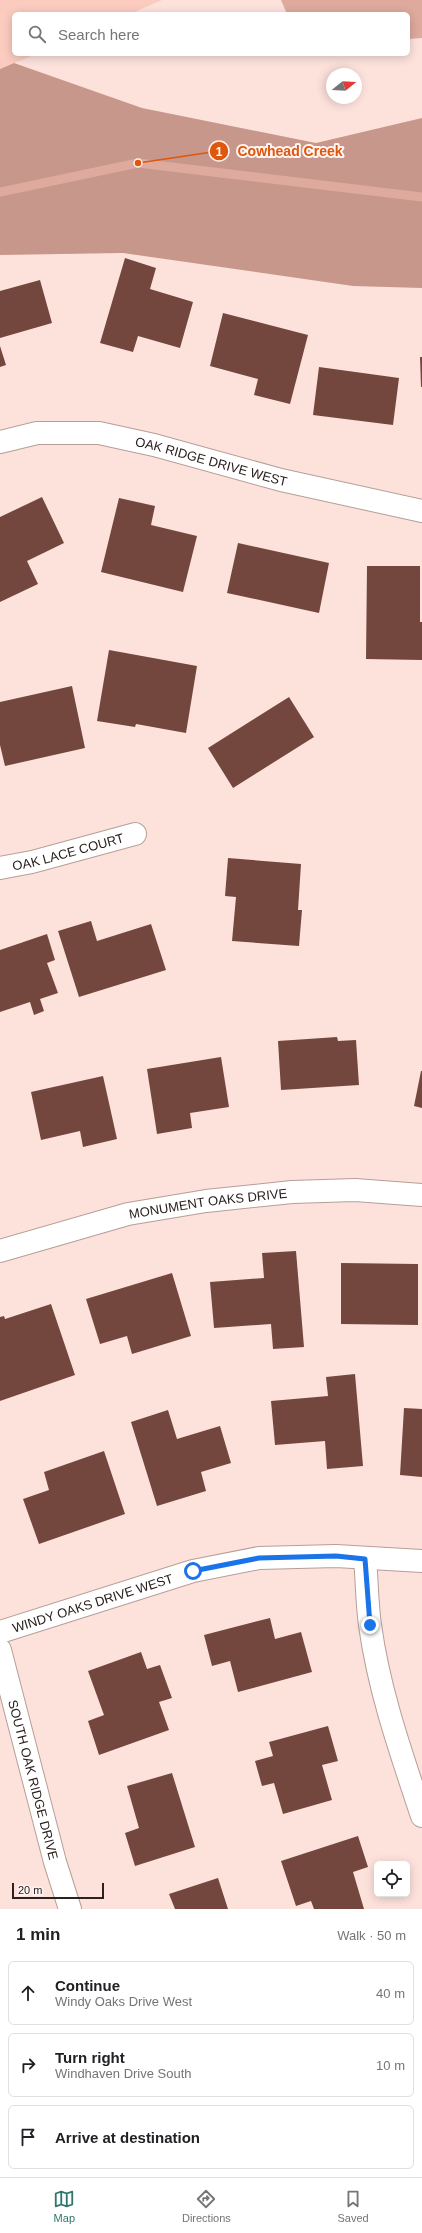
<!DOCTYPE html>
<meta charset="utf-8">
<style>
body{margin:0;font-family:Helvetica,sans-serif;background:#f6f6f6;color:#202124}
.controls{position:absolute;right:12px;bottom:12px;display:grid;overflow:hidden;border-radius:6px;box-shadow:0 2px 10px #0003}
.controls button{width:36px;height:36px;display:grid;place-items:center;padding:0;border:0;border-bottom:1px solid #e0e0e0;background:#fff;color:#202124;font:20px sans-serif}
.compass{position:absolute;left:326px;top:68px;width:36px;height:36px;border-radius:50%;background:#fff;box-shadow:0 2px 10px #0003;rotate:72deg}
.scale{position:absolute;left:12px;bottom:10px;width:92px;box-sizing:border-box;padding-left:4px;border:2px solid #2b211f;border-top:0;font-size:11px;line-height:14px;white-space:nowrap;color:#2b211f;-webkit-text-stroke:3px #fef4f1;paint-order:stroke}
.stop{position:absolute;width:12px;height:12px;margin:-9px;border:3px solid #1a73e8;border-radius:50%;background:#fff}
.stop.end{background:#1a73e8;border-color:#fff;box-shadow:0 1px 4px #0008}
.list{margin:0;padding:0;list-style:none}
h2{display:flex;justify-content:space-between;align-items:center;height:52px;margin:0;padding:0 16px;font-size:17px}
h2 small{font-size:13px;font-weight:400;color:#757577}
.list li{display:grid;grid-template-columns:26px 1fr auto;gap:12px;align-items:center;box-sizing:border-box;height:64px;margin:0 8px 8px;padding:0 8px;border:1px solid #e0e0e0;border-radius:6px}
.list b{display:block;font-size:15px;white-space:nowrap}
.list p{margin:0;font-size:13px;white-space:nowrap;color:#757577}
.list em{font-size:13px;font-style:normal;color:#757577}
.icon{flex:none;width:22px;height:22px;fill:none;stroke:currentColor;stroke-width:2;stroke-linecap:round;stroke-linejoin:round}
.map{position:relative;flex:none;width:422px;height:1909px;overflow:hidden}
.search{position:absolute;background:#fff;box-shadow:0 2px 10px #0003;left:12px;right:12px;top:12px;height:44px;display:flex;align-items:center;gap:10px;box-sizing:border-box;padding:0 14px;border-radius:6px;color:#757577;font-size:15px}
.sheet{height:268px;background:#fff}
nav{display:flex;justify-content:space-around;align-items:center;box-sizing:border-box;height:56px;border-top:1px solid #e0e0e0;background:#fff;font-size:11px;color:#757577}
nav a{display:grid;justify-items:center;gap:2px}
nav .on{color:#2f766d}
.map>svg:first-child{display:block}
.green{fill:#fbcbc0}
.forest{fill:#c8978b}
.water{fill:#ddaa9d}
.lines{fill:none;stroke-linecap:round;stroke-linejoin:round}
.stream{stroke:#ddaa9d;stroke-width:9}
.building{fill:#73473d}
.minor-casing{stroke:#b69e97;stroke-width:24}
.minor{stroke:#fff;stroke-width:22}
.route{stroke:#1a73e8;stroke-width:5}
.labels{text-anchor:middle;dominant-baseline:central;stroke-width:4;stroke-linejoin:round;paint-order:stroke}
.street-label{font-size:13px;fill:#2b211f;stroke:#fef4f1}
.leader{fill:none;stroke:#df560d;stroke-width:1.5}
.callout-dot{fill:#df560d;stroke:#fef4f1;stroke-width:1.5}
.mark-label{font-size:12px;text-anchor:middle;font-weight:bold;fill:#fff}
.callout-label{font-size:14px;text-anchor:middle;font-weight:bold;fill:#df560d;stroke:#fef4f1;stroke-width:4;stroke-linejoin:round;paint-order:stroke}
</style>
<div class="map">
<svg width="422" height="1909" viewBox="0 0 422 1909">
<rect width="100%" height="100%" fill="#fde2dc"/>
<path class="green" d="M 0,0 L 162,0 L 130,14 L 14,14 L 14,54 L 36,54 L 0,69 Z"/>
<path class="forest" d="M 14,63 L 142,108 L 316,143 L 422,118 L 422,288 L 353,286 L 123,253 L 0,255 L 0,69 Z"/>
<path class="water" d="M 281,0 L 422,0 L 422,38 L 408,39 L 408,14 L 287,14 Z"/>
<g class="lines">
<path class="stream" d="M 0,192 L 138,163 L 422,197"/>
</g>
<path class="building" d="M 125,258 L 156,268 L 150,289 L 193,302 L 180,348 L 138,336 L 133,352 L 100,343 Z
M 40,280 L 52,323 L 0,338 L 0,291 Z
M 223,313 L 308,335 L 290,404 L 254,395 L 258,379 L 210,366 Z
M 0,346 L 6,365 L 0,367 Z
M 420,357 L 422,357 L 422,387 L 421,387 Z
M 319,367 L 399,378 L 393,425 L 313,415 Z
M 42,497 L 64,543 L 27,561 L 38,584 L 0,602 L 0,517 Z
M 119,498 L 155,506 L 151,525 L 197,536 L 183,592 L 101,572 Z
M 238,543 L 329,563 L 319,613 L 227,593 Z
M 367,566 L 420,566 L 420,622 L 422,622 L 422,660 L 366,659 Z
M 109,650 L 197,666 L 186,733 L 136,724 L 135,727 L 97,721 Z
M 72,686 L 85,748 L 5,766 L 0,745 L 0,702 Z
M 289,697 L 314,737 L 233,788 L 208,748 Z
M 228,858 L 301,864 L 298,910 L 302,910 L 299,946 L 232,941 L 236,897 L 225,896 Z
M 91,921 L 97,941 L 151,924 L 166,970 L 79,997 L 58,931 Z
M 47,934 L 55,960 L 47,963 L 58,993 L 40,999 L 44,1011 L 34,1015 L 30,1002 L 0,1012 L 0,950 Z
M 337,1037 L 338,1041 L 356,1040 L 359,1085 L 281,1090 L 278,1041 Z
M 221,1057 L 229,1107 L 190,1113 L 192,1128 L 157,1134 L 147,1069 Z
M 421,1071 L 422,1071 L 422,1108 L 414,1106 Z
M 103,1076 L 117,1139 L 83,1147 L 80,1131 L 41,1140 L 31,1092 Z
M 296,1251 L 304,1347 L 273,1349 L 271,1324 L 214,1328 L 210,1282 L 264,1278 L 262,1253 Z
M 341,1263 L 418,1264 L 418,1325 L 341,1324 Z
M 172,1273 L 191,1336 L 132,1354 L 127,1336 L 100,1344 L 86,1299 Z
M 51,1304 L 75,1375 L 0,1401 L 0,1317 L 4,1316 L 5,1319 Z
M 355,1374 L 363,1466 L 327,1469 L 325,1441 L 275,1445 L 271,1401 L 328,1396 L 326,1377 Z
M 404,1408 L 422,1409 L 422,1477 L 400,1475 Z
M 168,1410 L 177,1439 L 220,1426 L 231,1463 L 201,1472 L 206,1491 L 157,1506 L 131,1422 Z
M 104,1451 L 125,1514 L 39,1544 L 23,1499 L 49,1490 L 44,1472 Z
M 270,1618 L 275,1639 L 301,1632 L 312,1672 L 238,1692 L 230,1661 L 212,1666 L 204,1635 Z
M 141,1652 L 147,1669 L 160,1665 L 172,1698 L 159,1702 L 169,1730 L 99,1755 L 88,1721 L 104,1715 L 88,1671 Z
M 328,1726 L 338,1761 L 322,1765 L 332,1800 L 283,1814 L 274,1783 L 262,1786 L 255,1761 L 273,1756 L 269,1742 Z
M 172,1773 L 195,1847 L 135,1866 L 125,1833 L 139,1828 L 127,1786 Z
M 358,1836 L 368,1867 L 353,1872 L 364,1909 L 314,1909 L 311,1901 L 296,1906 L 281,1861 Z
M 218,1878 L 228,1909 L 175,1909 L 169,1894 Z"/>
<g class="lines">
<g class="minor-casing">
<g id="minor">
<path id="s1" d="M 0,442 L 37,433 L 99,433 L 154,445 L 281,480 L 422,511"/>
<path id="s2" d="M 0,868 L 32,862 L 135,834"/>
<path id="s3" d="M 0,1251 L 128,1214 L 206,1201 L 292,1192 L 355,1190 L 422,1195"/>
<path d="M 365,1559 C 367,1581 367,1604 370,1625 C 379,1691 401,1753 422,1816"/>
<path id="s4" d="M 0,1632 L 193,1571 L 259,1558 L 336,1556 L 422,1561"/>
<path id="s5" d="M 0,1650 L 55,1862 L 70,1909"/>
</g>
</g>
<use href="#minor" class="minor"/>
</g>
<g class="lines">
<path class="route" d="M 193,1571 L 259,1558 L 336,1556 L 365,1559 L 370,1625"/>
</g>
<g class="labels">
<g class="street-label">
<text stroke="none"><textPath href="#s1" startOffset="216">OAK RIDGE DRIVE WEST</textPath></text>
<text stroke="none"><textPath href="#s2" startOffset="70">OAK LACE COURT</textPath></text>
<text stroke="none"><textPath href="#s3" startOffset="214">MONUMENT OAKS DRIVE</textPath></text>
<text stroke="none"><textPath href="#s4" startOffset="97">WINDY OAKS DRIVE WEST</textPath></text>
<text stroke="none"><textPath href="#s5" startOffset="134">SOUTH OAK RIDGE DRIVE</textPath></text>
</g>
</g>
<path class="leader" d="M138 163L219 151"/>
<g class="callout-dot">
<circle cx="138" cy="163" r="4"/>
<circle cx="219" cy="151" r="10"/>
</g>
<g class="mark-label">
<text x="219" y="156">1</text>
</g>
<g class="callout-label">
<text x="290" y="156">Cowhead Creek</text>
</g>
</svg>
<div class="controls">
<button><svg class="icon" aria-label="locate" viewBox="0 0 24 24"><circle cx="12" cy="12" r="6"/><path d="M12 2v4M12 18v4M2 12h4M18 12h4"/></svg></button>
</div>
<svg class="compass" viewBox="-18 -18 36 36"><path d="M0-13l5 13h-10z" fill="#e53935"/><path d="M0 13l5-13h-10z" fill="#757577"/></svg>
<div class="scale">20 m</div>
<div class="stop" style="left:193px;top:1571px"></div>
<div class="stop end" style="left:370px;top:1625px"></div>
<div class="search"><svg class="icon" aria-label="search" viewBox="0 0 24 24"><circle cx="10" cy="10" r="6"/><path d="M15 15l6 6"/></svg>Search here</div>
</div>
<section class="sheet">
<h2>1 min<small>Walk · 50 m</small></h2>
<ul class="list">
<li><svg class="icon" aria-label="ahead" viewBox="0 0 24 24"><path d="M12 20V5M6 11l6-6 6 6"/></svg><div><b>Continue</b><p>Windy Oaks Drive West</p></div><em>40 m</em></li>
<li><svg class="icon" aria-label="right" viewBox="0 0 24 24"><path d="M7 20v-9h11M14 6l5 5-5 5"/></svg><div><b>Turn right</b><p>Windhaven Drive South</p></div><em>10 m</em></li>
<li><svg class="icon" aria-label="arrive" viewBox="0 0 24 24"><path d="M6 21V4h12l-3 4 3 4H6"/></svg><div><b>Arrive at destination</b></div></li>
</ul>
</section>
<nav>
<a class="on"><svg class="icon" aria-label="map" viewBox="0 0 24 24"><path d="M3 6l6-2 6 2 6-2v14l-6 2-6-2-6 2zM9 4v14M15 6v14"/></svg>Map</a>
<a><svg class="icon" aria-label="directions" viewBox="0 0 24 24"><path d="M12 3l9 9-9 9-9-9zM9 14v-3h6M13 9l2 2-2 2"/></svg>Directions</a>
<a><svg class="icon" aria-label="saved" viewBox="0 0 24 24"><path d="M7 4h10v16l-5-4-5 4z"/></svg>Saved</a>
</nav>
